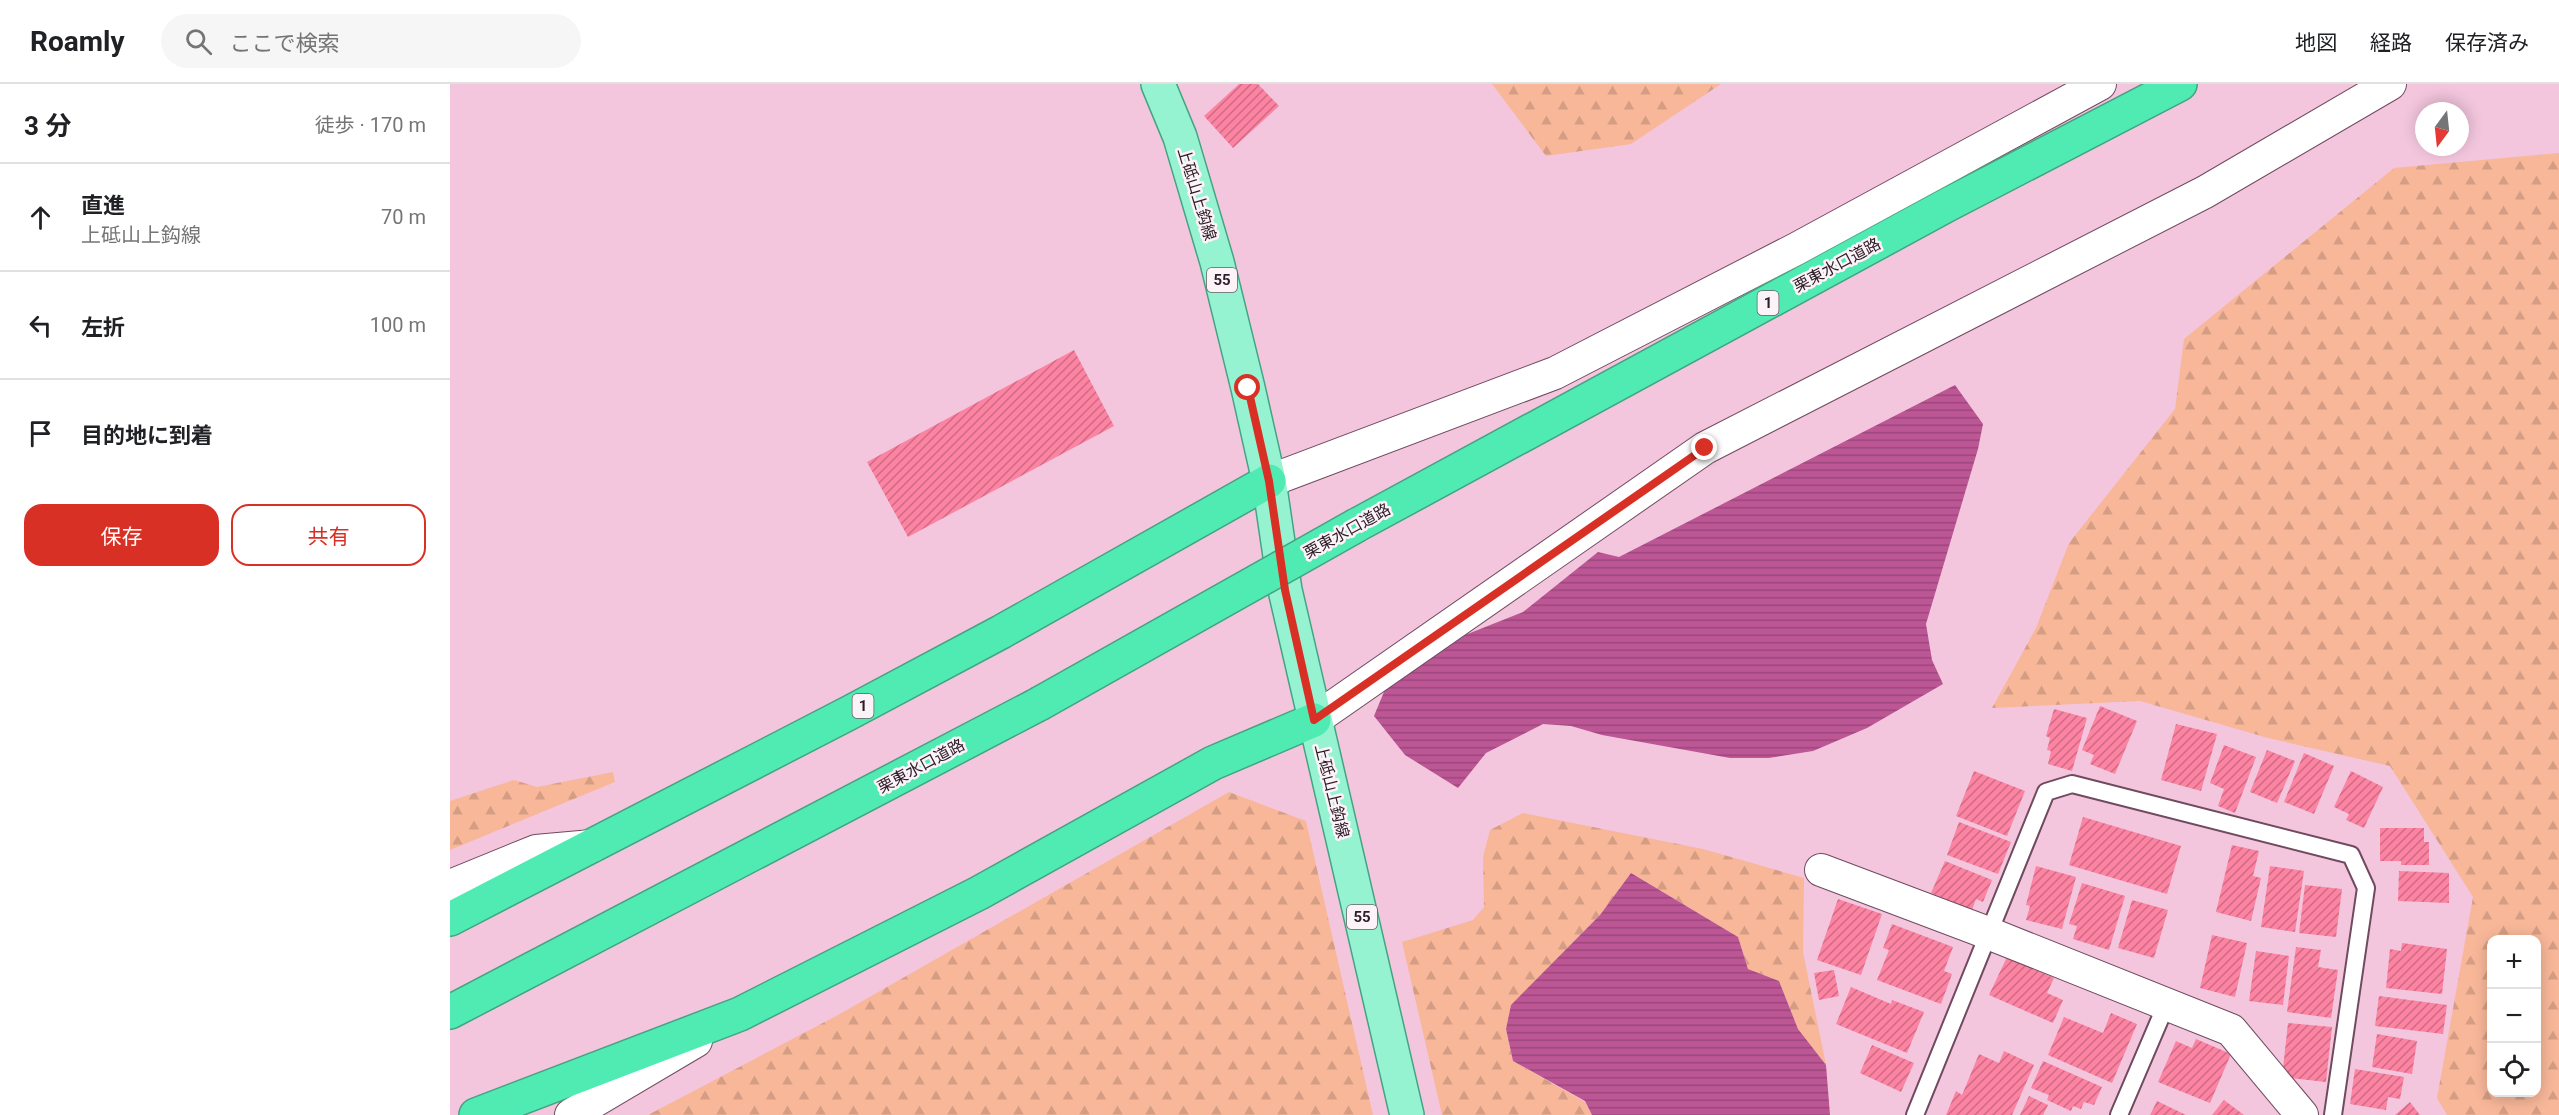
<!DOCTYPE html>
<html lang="ja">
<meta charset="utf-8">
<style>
body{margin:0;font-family:Roboto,"Noto Sans JP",sans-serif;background:#f6f6f6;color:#202124}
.controls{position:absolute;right:18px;bottom:18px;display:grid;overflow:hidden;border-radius:12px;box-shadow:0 3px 15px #0003}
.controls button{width:54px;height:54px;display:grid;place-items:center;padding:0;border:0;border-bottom:2px solid #e0e0e0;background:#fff;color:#202124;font:30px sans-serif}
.compass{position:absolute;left:1965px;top:18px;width:54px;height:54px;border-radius:50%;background:#fff;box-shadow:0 3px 15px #0003;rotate:195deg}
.stop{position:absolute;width:18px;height:18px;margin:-14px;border:4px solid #d93025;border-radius:50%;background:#fff}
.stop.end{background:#d93025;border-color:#fff;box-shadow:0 2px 6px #0008}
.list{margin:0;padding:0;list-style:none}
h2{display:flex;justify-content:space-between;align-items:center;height:78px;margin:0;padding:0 24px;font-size:26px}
h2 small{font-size:20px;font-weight:400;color:#757577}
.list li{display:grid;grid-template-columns:39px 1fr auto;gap:18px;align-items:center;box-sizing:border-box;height:108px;padding:0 24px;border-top:2px solid #e0e0e0}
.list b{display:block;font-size:22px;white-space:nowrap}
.list p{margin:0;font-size:20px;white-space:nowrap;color:#757577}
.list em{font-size:20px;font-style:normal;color:#757577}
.actions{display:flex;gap:12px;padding:18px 24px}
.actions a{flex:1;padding:14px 0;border:2px solid #d93025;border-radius:18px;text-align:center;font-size:21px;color:#d93025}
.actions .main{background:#d93025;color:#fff}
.icon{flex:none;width:33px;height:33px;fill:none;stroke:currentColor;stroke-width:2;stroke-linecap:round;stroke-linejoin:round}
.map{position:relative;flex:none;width:2109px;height:1031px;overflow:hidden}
header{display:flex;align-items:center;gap:36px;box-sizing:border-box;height:84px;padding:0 30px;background:#fff;border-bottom:2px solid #e0e0e0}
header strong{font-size:28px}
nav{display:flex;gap:33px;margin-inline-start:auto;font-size:21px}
.search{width:420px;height:54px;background:#f6f6f6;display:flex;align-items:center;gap:15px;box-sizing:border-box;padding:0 21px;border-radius:33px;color:#757577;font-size:22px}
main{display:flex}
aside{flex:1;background:#fff}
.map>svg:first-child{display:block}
.forest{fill:url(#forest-firs);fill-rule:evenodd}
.water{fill:url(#water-rules)}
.building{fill:url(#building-hatch)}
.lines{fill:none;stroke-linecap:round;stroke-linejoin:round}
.lane-casing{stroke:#704a5f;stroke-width:20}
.street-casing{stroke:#704a5f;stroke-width:34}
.primary-casing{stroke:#44a382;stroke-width:36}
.highway-casing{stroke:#44a382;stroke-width:36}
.lane{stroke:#fff;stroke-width:16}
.street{stroke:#fff;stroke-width:32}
.primary{stroke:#96f3d1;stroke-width:33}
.highway{stroke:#50ebb3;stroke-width:33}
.highway-bridge-casing{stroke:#44a382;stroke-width:36;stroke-linecap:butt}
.highway-bridge{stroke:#50ebb3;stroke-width:33}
.route{stroke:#d93025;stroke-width:8}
.labels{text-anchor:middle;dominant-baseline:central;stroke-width:5;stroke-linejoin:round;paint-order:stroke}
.shield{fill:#fcf3f8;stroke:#6b5d65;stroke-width:1.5}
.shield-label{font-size:15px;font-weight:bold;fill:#2d1d26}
.street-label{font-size:16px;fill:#2d1d26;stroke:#fcf3f8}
</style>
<header>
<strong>Roamly</strong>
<div class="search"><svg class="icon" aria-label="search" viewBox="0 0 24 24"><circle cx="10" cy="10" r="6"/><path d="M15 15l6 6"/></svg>ここで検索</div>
<nav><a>地図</a><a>経路</a><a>保存済み</a></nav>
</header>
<main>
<aside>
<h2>3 分<small>徒歩 · 170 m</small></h2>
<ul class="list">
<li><svg class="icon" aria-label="ahead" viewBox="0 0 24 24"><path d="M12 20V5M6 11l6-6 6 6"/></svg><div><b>直進</b><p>上砥山上鈎線</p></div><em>70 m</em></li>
<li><svg class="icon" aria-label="left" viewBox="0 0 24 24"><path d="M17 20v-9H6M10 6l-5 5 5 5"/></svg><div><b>左折</b></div><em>100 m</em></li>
<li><svg class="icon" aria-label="arrive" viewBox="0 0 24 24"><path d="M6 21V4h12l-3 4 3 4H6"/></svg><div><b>目的地に到着</b></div></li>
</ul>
<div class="actions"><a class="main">保存</a><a>共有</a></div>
</aside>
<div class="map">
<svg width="2109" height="1031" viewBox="0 0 2109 1031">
<defs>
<pattern id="forest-firs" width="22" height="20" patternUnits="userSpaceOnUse" patternTransform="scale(1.5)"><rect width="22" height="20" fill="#f8b799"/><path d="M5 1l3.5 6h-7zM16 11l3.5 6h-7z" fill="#d59d84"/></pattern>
<pattern id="water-rules" width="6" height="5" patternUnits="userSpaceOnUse" patternTransform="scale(1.5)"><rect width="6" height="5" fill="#bd5695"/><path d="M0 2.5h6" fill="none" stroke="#9a4779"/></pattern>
<pattern id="building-hatch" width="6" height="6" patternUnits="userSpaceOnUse" patternTransform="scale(1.5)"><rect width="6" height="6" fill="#fd83a2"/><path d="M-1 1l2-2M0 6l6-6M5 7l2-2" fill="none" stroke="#cd6b84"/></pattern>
</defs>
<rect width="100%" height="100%" fill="#f3c6de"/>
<path class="forest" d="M 1042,0 L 1271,0 L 1181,60 L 1096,72 Z
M 2109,69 L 2109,1031 L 1997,1031 L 1987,1014 L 2023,813 L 1940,682 L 1818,654 L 1690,617 L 1542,624 L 1586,544 L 1619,459 L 1725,325 L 1734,255 L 1944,84 ZM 2042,856 L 2086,856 L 2086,1008 L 2042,1008 Z
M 163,688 L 165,698 L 0,766 L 0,717 L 64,696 L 87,703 Z
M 779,708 L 856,737 L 923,1031 L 198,1031 L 388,931 Z
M 1073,729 L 1253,765 L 1354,794 L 1353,868 L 1376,981 L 1348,945 L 1329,897 L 1298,885 L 1288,853 L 1181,789 L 1150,831 L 1061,921 L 1056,945 L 1063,977 L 1135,1018 L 1142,1031 L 992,1031 L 952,858 L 1023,836 L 1034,823 L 1033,773 L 1040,746 Z"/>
<path class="water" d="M 1505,301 L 1533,340 L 1528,365 L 1476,540 L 1482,576 L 1493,600 L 1417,644 L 1363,667 L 1319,674 L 1280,674 L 1152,651 L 1121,642 L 1093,640 L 1036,669 L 1008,704 L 955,671 L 924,632 L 936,603 L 1005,555 L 1073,528 L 1148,468 L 1169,473 Z
M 1181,789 L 1288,853 L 1298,885 L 1329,897 L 1348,945 L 1376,981 L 1380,1031 L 1142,1031 L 1135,1017 L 1063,977 L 1056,945 L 1061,921 L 1150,831 Z"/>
<path class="building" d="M 789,0 L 808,0 L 829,22 L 783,64 L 754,32 Z
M 624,266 L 664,342 L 458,453 L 417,378 Z
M 1650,622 L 1687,637 L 1665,690 L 1640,680 L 1644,671 L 1632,666 Z
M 1604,625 L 1637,634 L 1622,687 L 1598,680 L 1601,667 L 1597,666 L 1600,654 L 1596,652 Z
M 1726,640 L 1767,650 L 1751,707 L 1711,696 Z
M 1774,661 L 1806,673 L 1785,729 L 1768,722 L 1774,705 L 1760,699 Z
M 1817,666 L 1845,677 L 1827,719 L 1800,708 Z
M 1854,669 L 1884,682 L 1864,730 L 1834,718 Z
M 1524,687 L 1575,707 L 1557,752 L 1506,732 Z
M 1901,687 L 1933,703 L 1914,744 L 1896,736 L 1899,730 L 1884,723 Z
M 1633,733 L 1731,762 L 1717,810 L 1619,781 Z
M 1509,738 L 1561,758 L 1548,790 L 1497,771 Z
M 1930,744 L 1974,744 L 1974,758 L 1979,758 L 1979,781 L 1951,781 L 1951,777 L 1930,777 Z
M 1782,761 L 1809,767 L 1803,792 L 1811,794 L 1801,837 L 1766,828 Z
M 1495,777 L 1542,796 L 1533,818 L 1526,815 L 1522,826 L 1481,809 Z
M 1586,782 L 1626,793 L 1612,845 L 1576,836 L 1580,822 L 1576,821 Z
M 1820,782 L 1854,787 L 1845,848 L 1811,843 Z
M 1949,787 L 1999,789 L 1999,819 L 1948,817 Z
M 1632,799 L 1675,812 L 1659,866 L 1623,855 L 1627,842 L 1619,840 Z
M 1855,801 L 1892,805 L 1886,853 L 1849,849 Z
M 1388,815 L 1432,830 L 1411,891 L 1367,876 Z
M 1682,816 L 1718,826 L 1704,874 L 1668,864 Z
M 1442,840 L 1503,863 L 1494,887 L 1502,890 L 1491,920 L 1427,896 L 1439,866 L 1433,864 Z
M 1762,851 L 1797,859 L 1785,913 L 1750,904 Z
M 1952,859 L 1997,865 L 1992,910 L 1936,904 L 1940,865 L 1951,867 Z
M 1846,863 L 1871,866 L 1868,883 L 1888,886 L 1881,934 L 1837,928 Z
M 1806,867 L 1839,872 L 1833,921 L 1799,917 Z
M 1557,873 L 1604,894 L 1597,909 L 1613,916 L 1603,939 L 1539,911 Z
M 1384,886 L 1389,912 L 1369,916 L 1364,889 Z
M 1401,903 L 1441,920 L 1442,916 L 1474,928 L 1457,969 L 1386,940 Z
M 1929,912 L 1997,921 L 1993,950 L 1925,942 Z
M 1661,929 L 1687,940 L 1662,999 L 1598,971 L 1614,933 L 1653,949 Z
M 1838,939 L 1882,943 L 1876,998 L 1832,993 Z
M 1927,950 L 1967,957 L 1962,990 L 1922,983 Z
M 1746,955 L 1781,970 L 1760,1019 L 1708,998 L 1726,957 L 1742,964 Z
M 1422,961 L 1464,979 L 1451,1008 L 1410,989 Z
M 1554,967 L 1584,981 L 1562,1031 L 1496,1031 L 1506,1007 L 1512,1011 L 1529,970 L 1549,979 Z
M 1593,977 L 1652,1003 L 1644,1021 L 1634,1018 L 1631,1025 L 1623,1022 L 1621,1027 L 1597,1016 L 1599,1011 L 1581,1004 Z
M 1905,985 L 1954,993 L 1950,1015 L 1938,1013 L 1936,1026 L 1900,1020 Z
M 1579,1012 L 1598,1021 L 1593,1031 L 1570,1031 Z
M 1774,1016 L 1794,1031 L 1762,1031 Z
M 1707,1017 L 1736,1031 L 1700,1031 Z
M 1960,1018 L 1970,1031 L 1945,1031 Z"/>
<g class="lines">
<g class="lane-casing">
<path id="lane" d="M 1465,1031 L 1596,708 L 1622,700 L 1901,771 L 1916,804 L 1883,1031
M 1669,1031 L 1716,921"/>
</g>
<g class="street-casing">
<path id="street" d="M 819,397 L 1105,289 L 1346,165 L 1650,0
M 864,636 L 1255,364 L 1755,108 L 1940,0
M 1371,786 L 1538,849 L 1781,946 L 1852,1031
M 0,802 L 86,767 L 142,762
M 121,1031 L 246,957"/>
</g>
<g class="primary-casing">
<path id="primary" d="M 708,0 L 730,53 L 767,178 L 798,304 L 819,397 L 835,506 L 957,1031"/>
</g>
<g class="highway-casing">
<path id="highway" d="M 907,441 L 1497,121 L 1730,0
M 0,835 L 399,629 L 551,548 L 819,397
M 0,928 L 589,620
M 26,1031 L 290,930 L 529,809 L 763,679 L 864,636"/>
</g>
<use href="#lane" class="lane"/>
<use href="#street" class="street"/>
<use href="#primary" class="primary"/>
<use href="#highway" class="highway"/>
<g class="highway-bridge-casing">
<path id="highway-bridge" d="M 589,620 L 907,441"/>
</g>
<use href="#highway-bridge" class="highway-bridge"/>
</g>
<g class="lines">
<path class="route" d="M 798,304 L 819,397 L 835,506 L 864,636 L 1255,364"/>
</g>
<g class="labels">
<g class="shield">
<rect x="757" y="184" width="30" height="24" rx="4.5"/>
<rect x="1307.5" y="207" width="21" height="24" rx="4.5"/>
<rect x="402.5" y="610" width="21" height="24" rx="4.5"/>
<rect x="897" y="821" width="30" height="24" rx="4.5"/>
</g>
<g class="shield-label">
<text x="772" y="196">55</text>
<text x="1318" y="219">1</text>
<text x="413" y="622">1</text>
<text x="912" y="833">55</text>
</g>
<g class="street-label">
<text transform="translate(747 110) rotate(73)">上砥山上鈎線</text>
<text transform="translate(1387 181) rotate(-28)">栗東水口道路</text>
<text transform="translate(897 447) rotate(-29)">栗東水口道路</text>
<text transform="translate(471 682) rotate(-28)">栗東水口道路</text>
<text transform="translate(882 707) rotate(76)">上砥山上鈎線</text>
</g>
</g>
</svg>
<div class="controls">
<button>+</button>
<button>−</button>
<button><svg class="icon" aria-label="locate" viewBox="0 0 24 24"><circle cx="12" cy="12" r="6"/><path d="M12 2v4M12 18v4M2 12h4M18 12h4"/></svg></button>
</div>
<svg class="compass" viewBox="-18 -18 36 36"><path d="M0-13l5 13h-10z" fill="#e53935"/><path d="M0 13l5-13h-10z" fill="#757577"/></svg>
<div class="stop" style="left:798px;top:304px"></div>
<div class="stop end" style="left:1255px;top:364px"></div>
</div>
</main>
